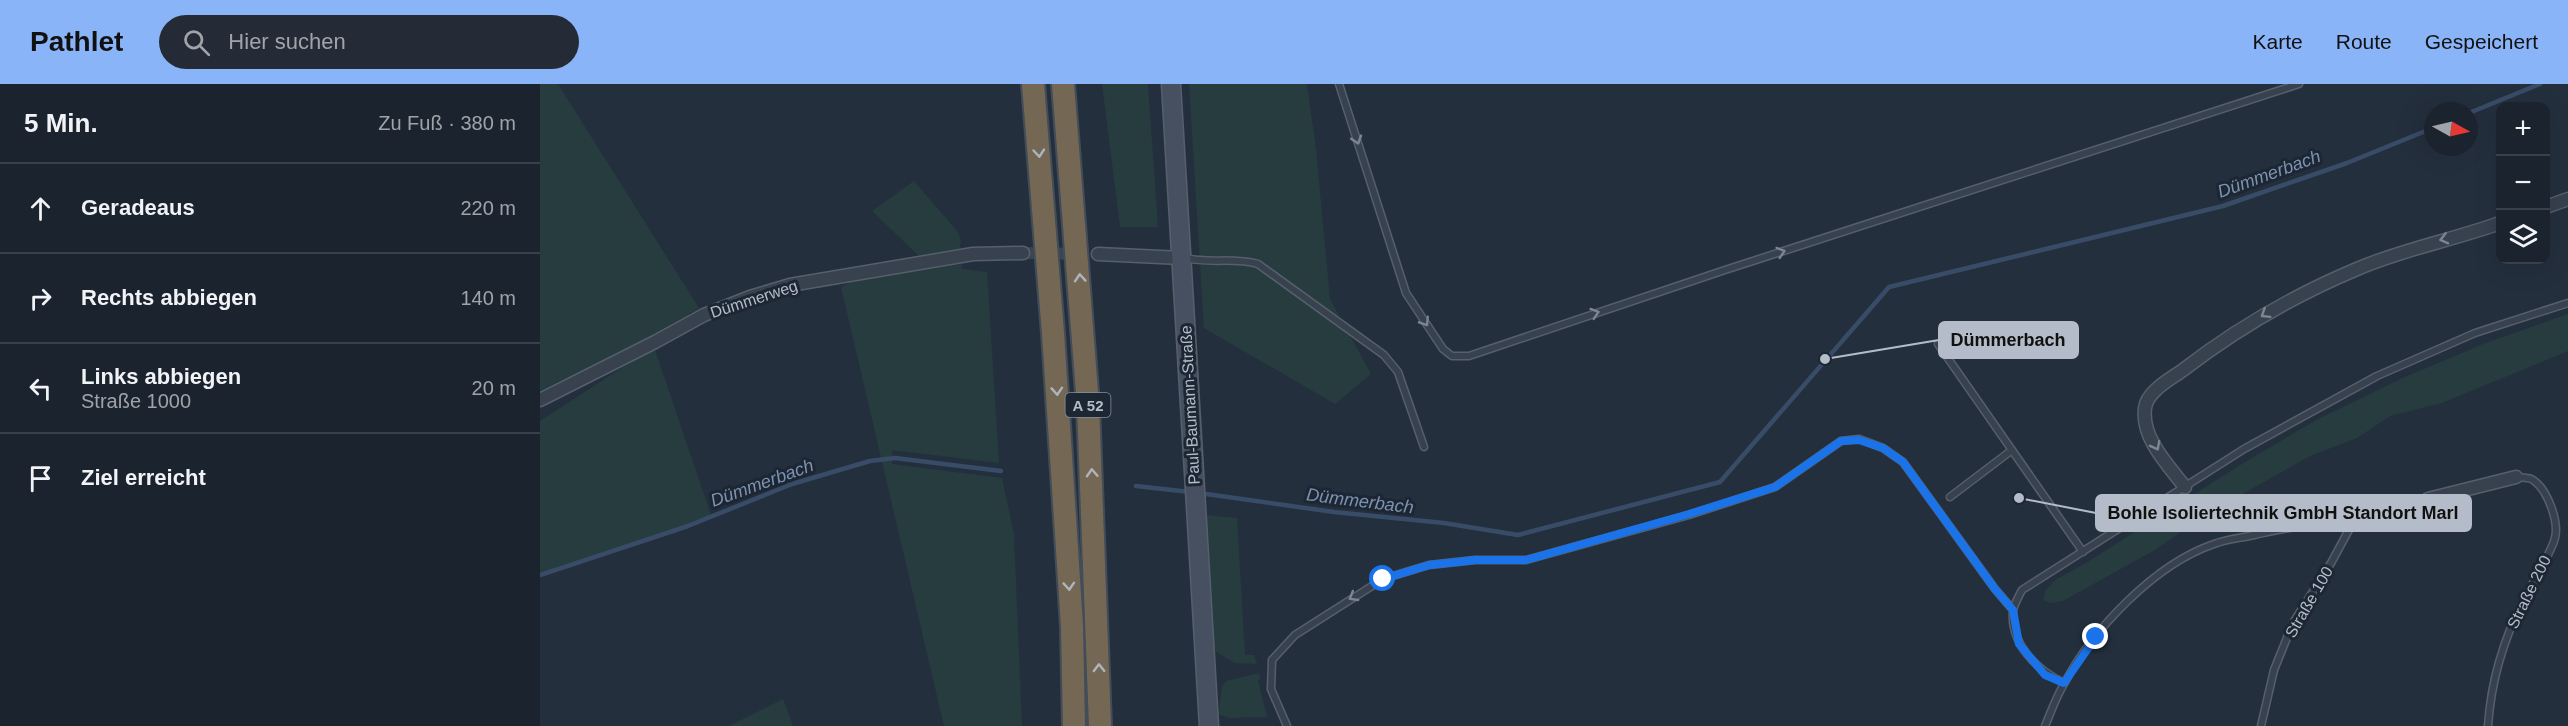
<!DOCTYPE html>
<html lang="de">
<meta charset="utf-8">
<style>
body{margin:0;font-family:Arial,sans-serif;background:#242b36;color:#f1f3f6}
.controls{position:absolute;right:18px;top:18px;display:grid;overflow:hidden;border-radius:12px;box-shadow:0 6px 24px #0002}
.controls button{width:54px;height:54px;display:grid;place-items:center;padding:0;border:0;border-bottom:2px solid #39404a;background:#1b232e;color:#f1f3f6;font:30px sans-serif}
.compass{position:absolute;left:1884px;top:18px;width:54px;height:54px;border-radius:50%;background:#1b232e;box-shadow:0 6px 24px #0002;rotate:98deg}
.stop{position:absolute;width:18px;height:18px;margin:-14px;border:4px solid #1a73e8;border-radius:50%;background:#fff}
.stop.end{background:#1a73e8;border-color:#fff;box-shadow:0 2px 6px #0008}
.list{margin:0;padding:0;list-style:none}
h2{display:flex;justify-content:space-between;align-items:center;height:78px;margin:0;padding:0 24px;font-size:26px}
h2 small{font-size:20px;font-weight:400;color:#a0a4aa}
.list li{display:grid;grid-template-columns:39px 1fr auto;gap:18px;align-items:center;box-sizing:border-box;height:90px;padding:0 24px;border-top:2px solid #39404a}
.list b{display:block;font-size:22px;white-space:nowrap}
.list p{margin:0;font-size:20px;white-space:nowrap;color:#a0a4aa}
.list em{font-size:20px;font-style:normal;color:#a0a4aa}
.icon{flex:none;width:33px;height:33px;fill:none;stroke:currentColor;stroke-width:2;stroke-linecap:round;stroke-linejoin:round}
.map{position:relative;flex:none;width:2028px;height:642px;overflow:hidden}
header{display:flex;align-items:center;gap:36px;box-sizing:border-box;height:84px;padding:0 30px;background:#8ab4f8;color:#111}
header strong{font-size:28px}
nav{display:flex;gap:33px;margin-inline-start:auto;font-size:21px}
.search{width:420px;height:54px;background:#242b36;display:flex;align-items:center;gap:15px;box-sizing:border-box;padding:0 21px;border-radius:33px;color:#a0a4aa;font-size:22px}
main{display:flex}
aside{flex:1;background:#1b232e}
.map>svg:first-child{display:block}
.green{fill:#263c3f}
.lines{fill:none;stroke-linecap:round;stroke-linejoin:round}
.stream{stroke:#394c67;stroke-width:4.5}
.street-tunnel{stroke:#3a4453;stroke-width:12;stroke-dasharray:12 6;stroke-linecap:butt}
.lane-casing{stroke:#565f6c;stroke-width:9}
.street-casing{stroke:#565f6c;stroke-width:15}
.secondary-casing{stroke:#565f6c;stroke-width:21}
.highway-casing{stroke:#434c59;stroke-width:26}
.lane{stroke:#38414e;stroke-width:6}
.street{stroke:#38414e;stroke-width:12}
.secondary{stroke:#465061;stroke-width:18}
.highway{stroke:#746855;stroke-width:22}
.oneway{stroke:#7c8592}
.oneway2{stroke:#aeb4bd}
.route{stroke:#1a73e8;stroke-width:8}
.labels{text-anchor:middle;dominant-baseline:central;stroke-width:6;stroke-linejoin:round;paint-order:stroke}
.shield{fill:#1d2633;stroke:#878f9c;stroke-width:1.5}
.shield-label{font-size:15px;font-weight:bold;fill:#b4bcc9}
.street-label{font-size:16px;fill:#b4bcc9;stroke:#1d2633}
.water-label{font-size:18px;font-style:italic;fill:#7c92b1;stroke:#1d2633}
.leader{fill:none;stroke:#b4bcc9;stroke-width:2}
.callout-dot{fill:#b4bcc9;stroke:#1d2633;stroke-width:2}
.callout{fill:#b4bcc9;stroke:#b4bcc9;stroke-width:2}
.callout-label{font-size:18px;text-anchor:middle;font-weight:bold;fill:#111}
</style>
<header>
<strong>Pathlet</strong>
<div class="search"><svg class="icon" aria-label="search" viewBox="0 0 24 24"><circle cx="10" cy="10" r="6"/><path d="M15 15l6 6"/></svg>Hier suchen</div>
<nav><a>Karte</a><a>Route</a><a>Gespeichert</a></nav>
</header>
<main>
<aside>
<h2>5 Min.<small>Zu Fuß · 380 m</small></h2>
<ul class="list">
<li><svg class="icon" aria-label="ahead" viewBox="0 0 24 24"><path d="M12 20V5M6 11l6-6 6 6"/></svg><div><b>Geradeaus</b></div><em>220 m</em></li>
<li><svg class="icon" aria-label="right" viewBox="0 0 24 24"><path d="M7 20v-9h11M14 6l5 5-5 5"/></svg><div><b>Rechts abbiegen</b></div><em>140 m</em></li>
<li><svg class="icon" aria-label="left" viewBox="0 0 24 24"><path d="M17 20v-9H6M10 6l-5 5 5 5"/></svg><div><b>Links abbiegen</b><p>Straße 1000</p></div><em>20 m</em></li>
<li><svg class="icon" aria-label="arrive" viewBox="0 0 24 24"><path d="M6 21V4h12l-3 4 3 4H6"/></svg><div><b>Ziel erreicht</b></div></li>
</ul>
</aside>
<div class="map">
<svg width="2028" height="642" viewBox="0 0 2028 642">
<rect width="100%" height="100%" fill="#242f3e"/>
<path class="green" d="M 0,0 L 18,0 L 159,224 L 106,256 L 0,307 Z
M 562,0 L 608,0 L 618,143 L 580,143 Z
M 649,0 L 767,0 L 776,65 L 790,215 L 831,290 L 795,320 L 664,244 Z
M 374,97 L 418,148 L 421,158 L 419,165 L 379,172 L 332,127 Z
M 421,180 L 422,185 L 447,188 L 459,379 L 352,366 L 352,380 L 462,394 L 474,450 L 482,642 L 404,642 L 301,203 L 310,198 Z
M 2028,230 L 2028,267 L 1902,319 L 1850,332 L 1817,354 L 1770,372 L 1662,433 L 1615,466 L 1523,517 L 1510,519 L 1503,516 L 1506,506 L 1515,496 L 1546,479 L 1705,378 L 1778,335 L 1865,293 L 1943,260 Z
M 114,263 L 172,434 L 0,490 L 0,337 Z
M 665,431 L 697,434 L 705,571 L 714,571 L 717,580 L 695,579 L 676,568 L 672,553 Z
M 719,589 L 720,595 L 718,596 L 727,633 L 689,634 L 678,630 L 682,603 L 686,597 Z
M 243,615 L 253,642 L 189,642 Z"/>
<g class="lines">
<path class="stream" d="M 1929,29 L 2000,0
M 596,402 L 650,408
M 659,409 L 794,428 L 904,439 L 978,451 L 1180,398 L 1349,203 L 1683,122 L 1807,79 L 1893,44
M 0,491 L 148,442 L 252,400 L 330,377 L 355,374 L 461,387"/>
<path class="street-tunnel" d="M 483,169 L 558,170"/>
<g class="lane-casing">
<path id="lane" d="M 799,0 L 866,209 L 903,265 L 912,272 L 929,272 L 1185,186 L 1759,0
M 645,174 C 669,180 694,173 718,180 L 844,271 L 858,288 L 884,363
M 1398,260 L 1543,468
M 1410,413 L 1472,366
M 1524,599 C 1497,586 1470,560 1473,527 C 1474,520 1479,512 1482,506 L 1704,365 L 1837,292 L 1935,249 L 2028,219
M 747,642 L 731,605 L 732,576 L 755,551 L 843,495 L 889,481 L 935,476 L 986,476 L 1149,431 L 1235,403 L 1301,357 L 1319,355 L 1343,364 L 1363,378 L 1455,505 L 1473,526
M 1505,642 C 1511,628 1516,613 1524,600 C 1553,545 1615,480 1674,460 C 1687,455 1701,454 1714,451 C 1772,438 1832,433 1888,415
M 1721,642 L 1734,586 L 1753,539 L 1791,479 L 1817,431
M 1948,642 C 1951,597 1963,556 1984,515 C 1991,502 2012,467 2015,454 C 2019,438 2008,406 1993,396 C 1989,393 1981,394 1976,393"/>
</g>
<g class="street-casing">
<path id="street" d="M 2006,123 L 2028,115
M 558,170 L 641,174
M 0,316 L 115,258 L 164,231 L 210,213 L 250,201 L 433,170 L 483,169
M 1645,403 C 1628,381 1601,354 1605,324 C 1607,307 1631,295 1643,286 C 1696,245 1755,211 1817,185 C 1863,165 1913,156 1960,139
M 1888,415 L 1976,393"/>
</g>
<g class="secondary-casing">
<path id="secondary" d="M 631,0 L 669,642"/>
</g>
<g class="highway-casing">
<path id="highway" d="M 493,0 L 513,249 L 532,542 L 534,642
M 523,0 L 548,321 L 560,642"/>
</g>
<use href="#lane" class="lane"/>
<use href="#street" class="street"/>
<use href="#secondary" class="secondary"/>
<use href="#highway" class="highway"/>
</g>
<defs><path id="oneway-chevron" d="M-2-3.5L2.5 0L-2 3.5" fill="none" stroke-width="1.6" stroke-linecap="round" stroke-linejoin="round" transform="scale(1.5)"/></defs>
<g class="oneway">
<use href="#oneway-chevron" transform="translate(817 56) rotate(72)"/>
<use href="#oneway-chevron" transform="translate(1904 155) rotate(166)"/>
<use href="#oneway-chevron" transform="translate(1241 168) rotate(-18)"/>
<use href="#oneway-chevron" transform="translate(1055 229) rotate(-18)"/>
<use href="#oneway-chevron" transform="translate(1725 230) rotate(148)"/>
<use href="#oneway-chevron" transform="translate(885 238) rotate(57)"/>
<use href="#oneway-chevron" transform="translate(1616 362) rotate(62)"/>
<use href="#oneway-chevron" transform="translate(813 513) rotate(149)"/>
</g>
<g class="oneway2">
<use href="#oneway-chevron" transform="translate(499 69) rotate(85)"/>
<use href="#oneway-chevron" transform="translate(540 194) rotate(-94)"/>
<use href="#oneway-chevron" transform="translate(517 307) rotate(86)"/>
<use href="#oneway-chevron" transform="translate(552 389) rotate(-93)"/>
<use href="#oneway-chevron" transform="translate(529 502) rotate(86)"/>
<use href="#oneway-chevron" transform="translate(559 584) rotate(-91)"/>
</g>
<g class="lines">
<path class="route" d="M 843,495 L 889,481 L 935,476 L 986,476 L 1149,430 L 1235,403 L 1301,357 L 1319,356 L 1343,364 L 1363,378 L 1455,505 L 1473,526 L 1479,560 L 1505,591 L 1524,599 L 1556,553"/>
</g>
<g class="labels">
<rect class="shield" x="525.5" y="309" width="45" height="24" rx="4.5"/>
<g class="shield-label">
<text x="548" y="321">A 52</text>
</g>
<g class="street-label">
<text transform="translate(214 215) rotate(-18)">Dümmerweg</text>
<text transform="translate(650 321) rotate(-93)">Paul-Baumann-Straße</text>
<text transform="translate(1989 508) rotate(-64)">Straße 200</text>
<text transform="translate(1769 518) rotate(-60)">Straße 100</text>
</g>
<g class="water-label">
<text transform="translate(1729 90) rotate(-20)">Dümmerbach</text>
<text transform="translate(222 399) rotate(-20)">Dümmerbach</text>
<text transform="translate(820 417) rotate(7)">Dümmerbach</text>
</g>
</g>
<path class="leader" d="M1285 275L1399 256M1479 414L1556 429"/>
<g class="callout-dot">
<circle cx="1285" cy="275" r="6"/>
<circle cx="1479" cy="414" r="6"/>
</g>
<g class="callout">
<rect x="1399" y="238" width="139" height="36" rx="6"/>
<rect x="1556" y="411" width="375" height="36" rx="6"/>
</g>
<g class="callout-label">
<text x="1468" y="262">Dümmerbach</text>
<text x="1743" y="435">Bohle Isoliertechnik GmbH Standort Marl</text>
</g>
</svg>
<div class="controls">
<button>+</button>
<button>−</button>
<button><svg class="icon" aria-label="layers" viewBox="0 0 24 24"><path d="M12 4l9 5-9 5-9-5zM3 14l9 5 9-5"/></svg></button>
</div>
<svg class="compass" viewBox="-18 -18 36 36"><path d="M0-13l5 13h-10z" fill="#e53935"/><path d="M0 13l5-13h-10z" fill="#a0a4aa"/></svg>
<div class="stop" style="left:843px;top:495px"></div>
<div class="stop end" style="left:1556px;top:553px"></div>
</div>
</main>
